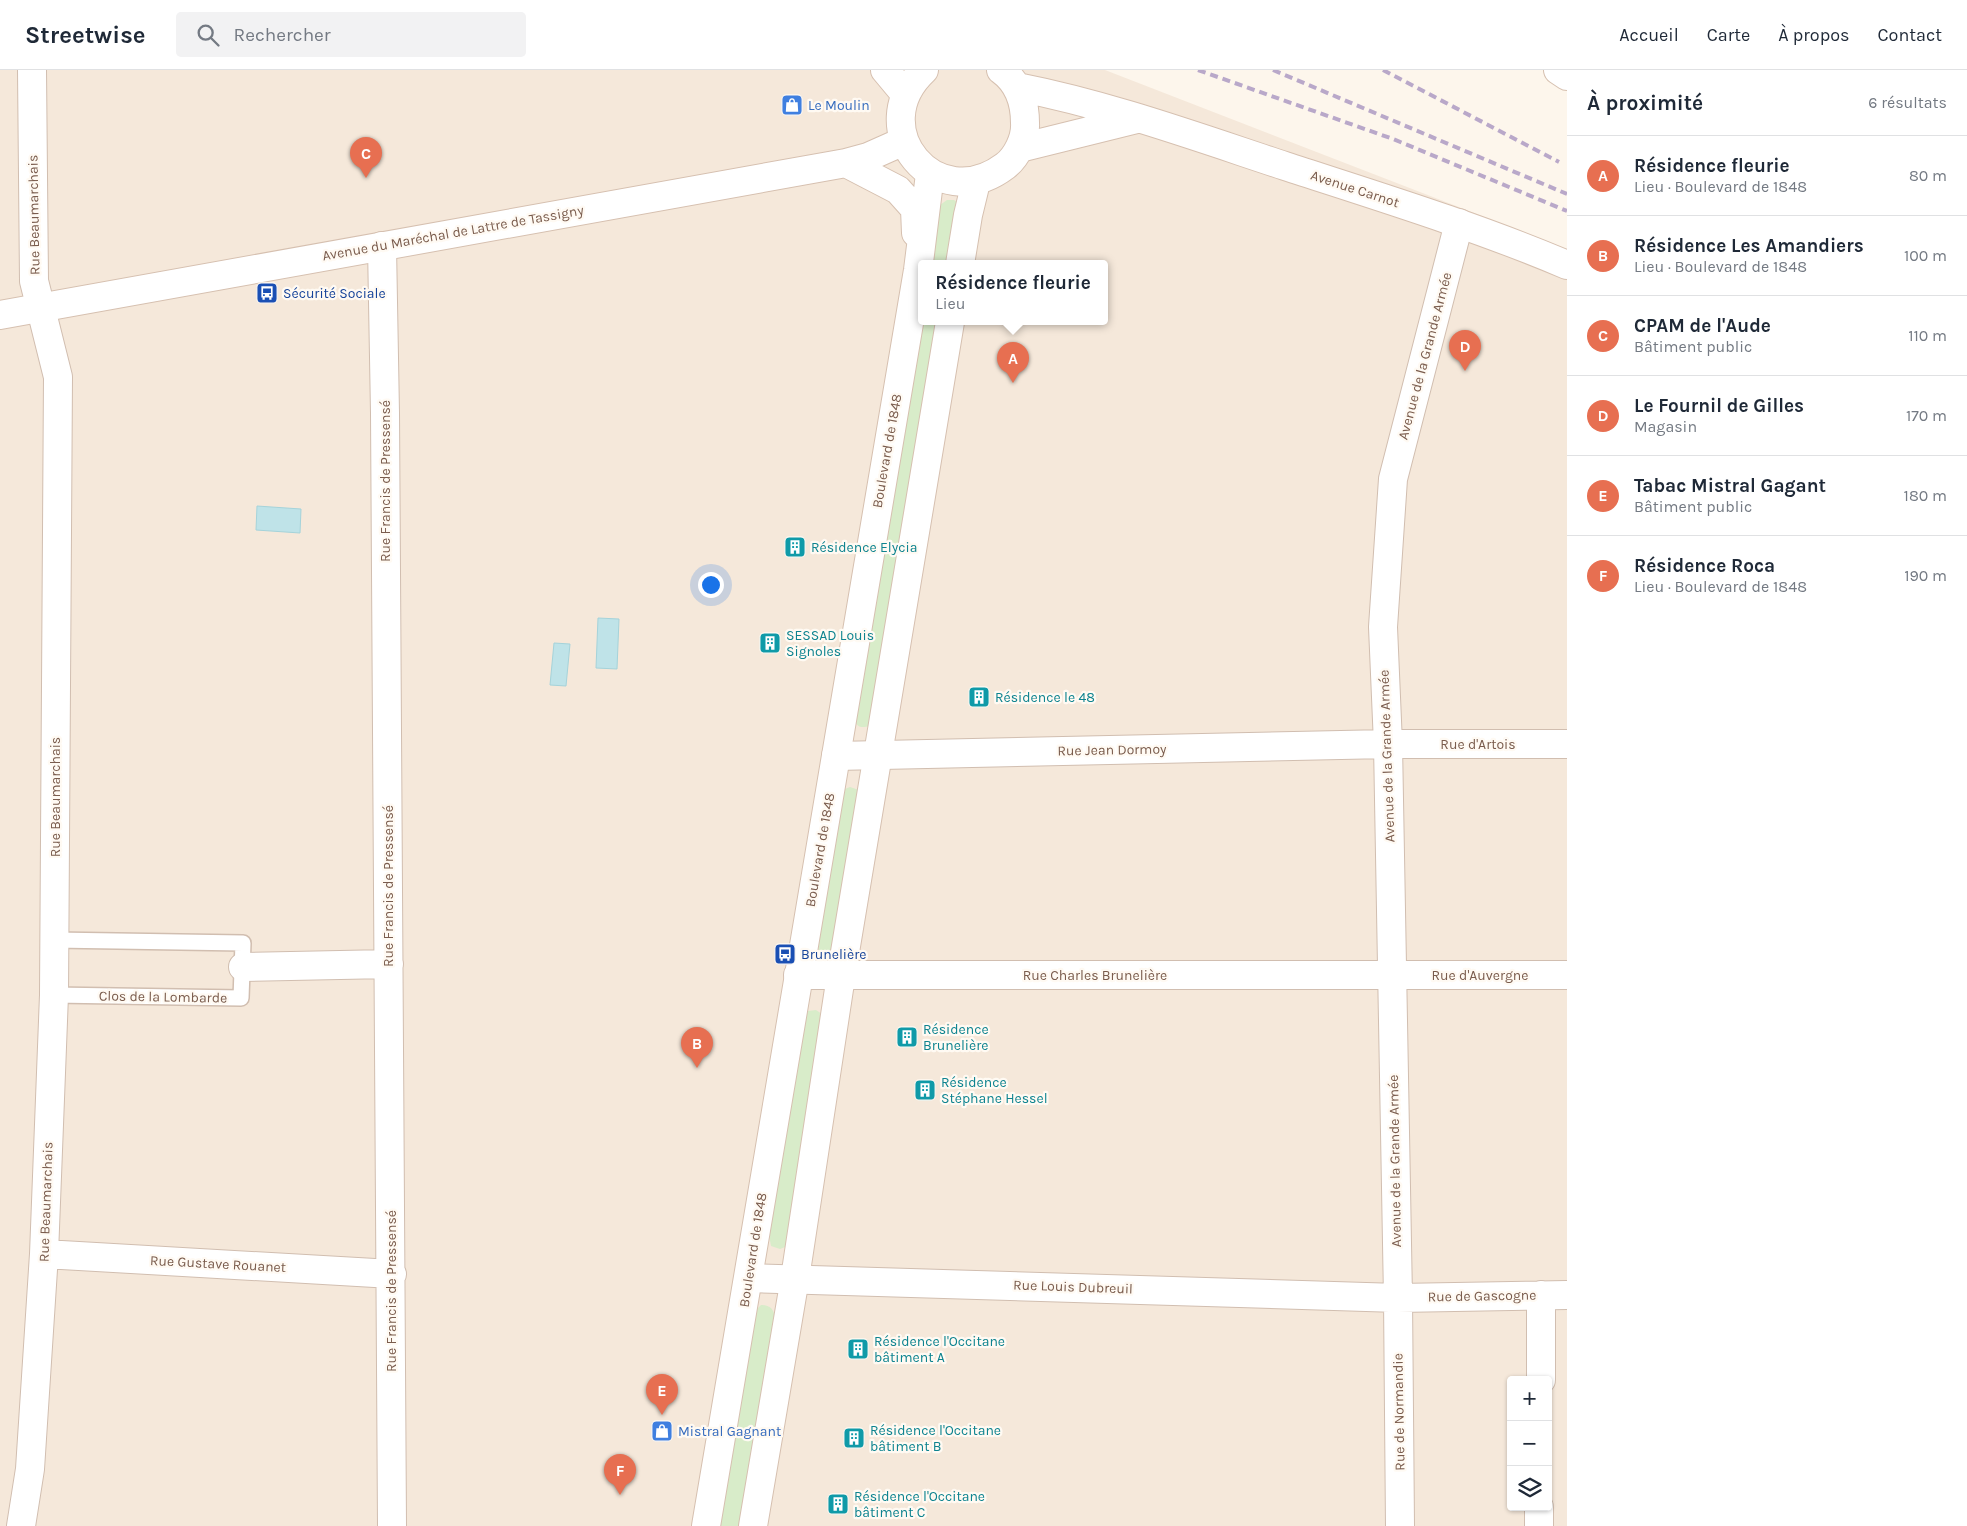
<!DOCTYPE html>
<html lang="fr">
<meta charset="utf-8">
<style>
body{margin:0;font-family:Karla,sans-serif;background:#f2f2f3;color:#1f2937}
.controls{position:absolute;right:15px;bottom:15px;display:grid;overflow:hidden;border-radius:5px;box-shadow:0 1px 4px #0004}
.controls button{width:45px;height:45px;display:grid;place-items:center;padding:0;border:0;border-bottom:1px solid #e0e1e3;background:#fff;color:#1f2937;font:25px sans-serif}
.you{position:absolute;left:710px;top:514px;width:18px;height:18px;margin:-12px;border:4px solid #fff;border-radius:50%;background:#1a73e8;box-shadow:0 0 0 8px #1a73e833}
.badge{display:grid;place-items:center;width:32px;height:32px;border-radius:50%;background:#e76f51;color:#fff;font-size:16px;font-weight:700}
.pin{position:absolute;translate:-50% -41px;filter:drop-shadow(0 1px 2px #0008)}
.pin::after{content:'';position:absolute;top:26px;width:18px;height:15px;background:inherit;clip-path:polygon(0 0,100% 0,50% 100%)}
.popup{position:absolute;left:918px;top:190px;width:190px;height:65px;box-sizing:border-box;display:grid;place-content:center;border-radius:5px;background:#fff;filter:drop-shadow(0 1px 4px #0005);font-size:16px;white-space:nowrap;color:#747a83}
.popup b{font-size:19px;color:#1f2937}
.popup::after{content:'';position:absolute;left:50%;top:100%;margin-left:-10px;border:10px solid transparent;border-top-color:#fff}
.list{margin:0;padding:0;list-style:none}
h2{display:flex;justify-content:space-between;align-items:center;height:65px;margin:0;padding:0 20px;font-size:21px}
h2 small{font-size:16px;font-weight:400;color:#747a83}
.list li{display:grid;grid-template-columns:32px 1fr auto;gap:15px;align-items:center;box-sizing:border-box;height:80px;padding:0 20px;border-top:1px solid #e0e1e3}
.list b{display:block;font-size:19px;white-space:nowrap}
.list p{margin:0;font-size:16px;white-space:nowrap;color:#747a83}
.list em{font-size:16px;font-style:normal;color:#747a83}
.icon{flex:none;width:28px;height:28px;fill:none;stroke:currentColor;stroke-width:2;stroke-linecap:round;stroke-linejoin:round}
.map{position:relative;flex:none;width:1567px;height:1456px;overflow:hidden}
header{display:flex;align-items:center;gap:30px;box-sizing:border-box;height:70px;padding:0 25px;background:#fff;border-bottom:1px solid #e0e1e3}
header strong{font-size:24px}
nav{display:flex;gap:28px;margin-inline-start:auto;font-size:18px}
.search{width:350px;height:45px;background:#f2f2f3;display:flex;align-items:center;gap:12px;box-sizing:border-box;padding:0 18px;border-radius:5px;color:#747a83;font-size:19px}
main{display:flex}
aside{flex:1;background:#fff}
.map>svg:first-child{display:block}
.residential{fill:#f5e8da;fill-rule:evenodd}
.green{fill:#d8ecc9}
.water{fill:#bfe3e8;stroke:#a5d3da}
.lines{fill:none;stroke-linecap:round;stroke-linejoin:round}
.lane-casing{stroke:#d1beb0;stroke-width:18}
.street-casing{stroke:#d1beb0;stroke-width:30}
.secondary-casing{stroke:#d6c0b0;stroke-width:30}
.lane{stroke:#fff;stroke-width:15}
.street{stroke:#fff;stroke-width:28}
.secondary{stroke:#fff;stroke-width:28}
.rail{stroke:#b9a8c9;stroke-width:4;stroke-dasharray:8 5;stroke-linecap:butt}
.labels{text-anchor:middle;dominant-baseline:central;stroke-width:4.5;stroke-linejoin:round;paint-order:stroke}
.shop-label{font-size:14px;fill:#366cbe;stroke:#fffaf3;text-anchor:start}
.street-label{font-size:14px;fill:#7a5c4d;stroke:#fffaf3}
.transit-label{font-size:14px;fill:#164399;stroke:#fffaf3;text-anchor:start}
.culture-label{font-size:14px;fill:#0d838f;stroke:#fffaf3;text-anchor:start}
</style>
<header>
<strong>Streetwise</strong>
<div class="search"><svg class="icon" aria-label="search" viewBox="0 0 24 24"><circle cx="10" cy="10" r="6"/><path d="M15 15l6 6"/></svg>Rechercher</div>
<nav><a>Accueil</a><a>Carte</a><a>À propos</a><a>Contact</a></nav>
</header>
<main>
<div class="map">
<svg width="1567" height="1456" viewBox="0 0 1567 1456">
<rect width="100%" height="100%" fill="#fdf6ec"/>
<path class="residential" d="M 0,0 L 1105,0 L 1567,179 L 1567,1456 L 0,1456 ZM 922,194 L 1104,194 L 1104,252 L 922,252 ZM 1511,1310 L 1548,1310 L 1548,1437 L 1511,1437 Z"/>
<path class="green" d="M 947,130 L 954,130 L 960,134 L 951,194 L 930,194 L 940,135 Z
M 922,252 L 941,252 L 870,656 C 861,658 858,658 854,650 Z
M 850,717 L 859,720 L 834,881 L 824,885 L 817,878 L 842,726 L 845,719 Z
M 816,940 L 822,944 L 787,1173 L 785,1177 L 780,1179 L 771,1176 L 769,1165 L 804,949 L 808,941 Z
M 761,1235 C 770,1235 774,1239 775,1248 L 741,1456 L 720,1456 L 756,1240 Z"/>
<path class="water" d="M 257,436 L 301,439 L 300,463 L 256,460 Z
M 598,548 L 619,549 L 617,599 L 596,598 Z
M 554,573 L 570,574 L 566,616 L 550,615 Z"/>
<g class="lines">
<g class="lane-casing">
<path id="lane" d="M 54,925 L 241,928 L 243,873 L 54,870"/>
</g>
<g class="street-casing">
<path id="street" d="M 382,176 L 385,343 L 392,1456
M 836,686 L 1388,674 L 1567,674
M 243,897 L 389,894
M 798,905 L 1567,905
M 44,1184 L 392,1204
M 749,1208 L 1398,1228 L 1567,1225
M 1541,1310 L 1541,1225
M 21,1456 L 30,1399 L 44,1184 L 54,925 L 58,307 L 34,211 L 32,0
M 1400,1456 L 1398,1228 L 1388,674 L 1383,557 L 1393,409 L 1459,153
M 1539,1456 L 1539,1437"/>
</g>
<g class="secondary-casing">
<path id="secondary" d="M 885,0 L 905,24
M 924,0 C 862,58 936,148 1005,96 C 1017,87 1026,68 1025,53 C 1025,32 1019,13 1001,0
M 1558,0 L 1567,6
M 1017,17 C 1109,35 1197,67 1285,96 C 1380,127 1475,156 1567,195
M 1020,78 L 1137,49
M 846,93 L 898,120 L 915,139 L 916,163
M 960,194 L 968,145 L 976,112
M 0,245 L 846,93 L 868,87 L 904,71
M 706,1456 L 918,200 L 930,104
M 753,1456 L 795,1208 L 841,906 L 950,252"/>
</g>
<use href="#lane" class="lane"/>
<use href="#street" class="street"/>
<use href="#secondary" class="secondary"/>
<path class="rail" d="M 1198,0 L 1393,69 L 1567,141
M 1273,0 L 1567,124
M 1383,0 L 1559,92"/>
</g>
<defs>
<g id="shop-square" transform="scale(1.125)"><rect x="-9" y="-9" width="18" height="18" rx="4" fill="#3f7fe0" stroke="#fffaf3"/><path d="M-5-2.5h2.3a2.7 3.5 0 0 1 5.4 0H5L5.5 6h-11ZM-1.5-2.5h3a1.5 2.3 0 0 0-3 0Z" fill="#fff"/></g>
<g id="bus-square" transform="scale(1.125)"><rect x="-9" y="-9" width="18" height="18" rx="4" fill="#1a4fb4" stroke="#fffaf3"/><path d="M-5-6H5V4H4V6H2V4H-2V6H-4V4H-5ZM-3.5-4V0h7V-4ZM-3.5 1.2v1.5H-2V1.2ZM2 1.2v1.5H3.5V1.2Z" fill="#fff"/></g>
<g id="building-square" transform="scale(1.125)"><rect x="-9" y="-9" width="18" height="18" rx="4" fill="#0f9aa8" stroke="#fffaf3"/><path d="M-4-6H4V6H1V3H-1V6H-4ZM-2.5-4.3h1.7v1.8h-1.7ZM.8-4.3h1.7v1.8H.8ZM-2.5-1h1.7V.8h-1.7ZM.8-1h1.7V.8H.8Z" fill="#fff"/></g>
</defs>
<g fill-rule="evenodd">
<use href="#shop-square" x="792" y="35"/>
<use href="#bus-square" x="267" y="223"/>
<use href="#building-square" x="795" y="477"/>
<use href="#building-square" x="770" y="573"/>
<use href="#building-square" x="979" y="627"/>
<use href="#bus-square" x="785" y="884"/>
<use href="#building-square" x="907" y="967"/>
<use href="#building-square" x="925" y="1020"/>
<use href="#building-square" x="858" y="1279"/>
<use href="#shop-square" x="662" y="1361"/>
<use href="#building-square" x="854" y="1368"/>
<use href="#building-square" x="838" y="1434"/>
</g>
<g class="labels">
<g class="shop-label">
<text x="808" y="35">Le Moulin</text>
<text x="678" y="1361">Mistral Gagnant</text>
</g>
<g class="street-label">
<text transform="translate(1355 119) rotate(18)">Avenue Carnot</text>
<text transform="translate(34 145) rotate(-91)">Rue Beaumarchais</text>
<text transform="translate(453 163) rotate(-10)">Avenue du Maréchal de Lattre de Tassigny</text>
<text transform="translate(1425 286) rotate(-75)">Avenue de la Grande Armée</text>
<text transform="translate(887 381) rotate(-80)">Boulevard de 1848</text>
<text transform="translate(385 411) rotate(-90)">Rue Francis de Pressensé</text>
<text x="1478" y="674">Rue d'Artois</text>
<text transform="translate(1112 680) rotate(-1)">Rue Jean Dormoy</text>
<text transform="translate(1387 686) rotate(-92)">Avenue de la Grande Armée</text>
<text transform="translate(55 727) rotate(-90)">Rue Beaumarchais</text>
<text transform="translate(820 780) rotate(-80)">Boulevard de 1848</text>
<text transform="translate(388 816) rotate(-90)">Rue Francis de Pressensé</text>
<text x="1095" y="905">Rue Charles Brunelière</text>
<text x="1480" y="905">Rue d'Auvergne</text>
<text transform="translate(163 927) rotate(1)">Clos de la Lombarde</text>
<text transform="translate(1395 1091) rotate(-91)">Avenue de la Grande Armée</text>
<text transform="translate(46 1132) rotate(-88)">Rue Beaumarchais</text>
<text transform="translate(753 1180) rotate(-81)">Boulevard de 1848</text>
<text transform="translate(218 1194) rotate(3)">Rue Gustave Rouanet</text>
<text transform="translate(1073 1217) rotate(2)">Rue Louis Dubreuil</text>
<text transform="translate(391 1221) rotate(-90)">Rue Francis de Pressensé</text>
<text transform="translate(1482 1226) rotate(-1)">Rue de Gascogne</text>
<text transform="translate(1399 1342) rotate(-91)">Rue de Normandie</text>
</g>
<g class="transit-label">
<text x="283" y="223">Sécurité Sociale</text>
<text x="801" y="884">Brunelière</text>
</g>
<g class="culture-label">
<text x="811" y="477">Résidence Elycia</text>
<text x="786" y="565">SESSAD Louis<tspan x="786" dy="16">Signoles</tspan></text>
<text x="995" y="627">Résidence le 48</text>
<text x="923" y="959">Résidence<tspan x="923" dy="16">Brunelière</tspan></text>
<text x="941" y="1012">Résidence<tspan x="941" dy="16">Stéphane Hessel</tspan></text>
<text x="874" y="1271">Résidence l'Occitane<tspan x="874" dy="16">bâtiment A</tspan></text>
<text x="870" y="1360">Résidence l'Occitane<tspan x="870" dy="16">bâtiment B</tspan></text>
<text x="854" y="1426">Résidence l'Occitane<tspan x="854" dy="16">bâtiment C</tspan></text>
</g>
</g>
</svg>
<div class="controls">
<button>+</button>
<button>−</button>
<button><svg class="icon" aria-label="layers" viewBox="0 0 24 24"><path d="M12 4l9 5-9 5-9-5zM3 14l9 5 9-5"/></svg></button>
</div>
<div class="you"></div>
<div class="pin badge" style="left:1013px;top:313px">A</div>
<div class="popup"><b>Résidence fleurie</b>Lieu</div>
<div class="pin badge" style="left:697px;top:998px">B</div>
<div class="pin badge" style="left:366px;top:108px">C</div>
<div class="pin badge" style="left:1465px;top:301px">D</div>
<div class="pin badge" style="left:662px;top:1345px">E</div>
<div class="pin badge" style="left:620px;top:1425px">F</div>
</div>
<aside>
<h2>À proximité<small>6 résultats</small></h2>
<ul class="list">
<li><span class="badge">A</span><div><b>Résidence fleurie</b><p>Lieu · Boulevard de 1848</p></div><em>80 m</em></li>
<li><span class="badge">B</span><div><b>Résidence Les Amandiers</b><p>Lieu · Boulevard de 1848</p></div><em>100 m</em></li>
<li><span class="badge">C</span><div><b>CPAM de l'Aude</b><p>Bâtiment public</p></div><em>110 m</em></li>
<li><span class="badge">D</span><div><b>Le Fournil de Gilles</b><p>Magasin</p></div><em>170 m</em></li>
<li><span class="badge">E</span><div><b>Tabac Mistral Gagant</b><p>Bâtiment public</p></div><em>180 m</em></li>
<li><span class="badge">F</span><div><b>Résidence Roca</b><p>Lieu · Boulevard de 1848</p></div><em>190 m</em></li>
</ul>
</aside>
</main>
